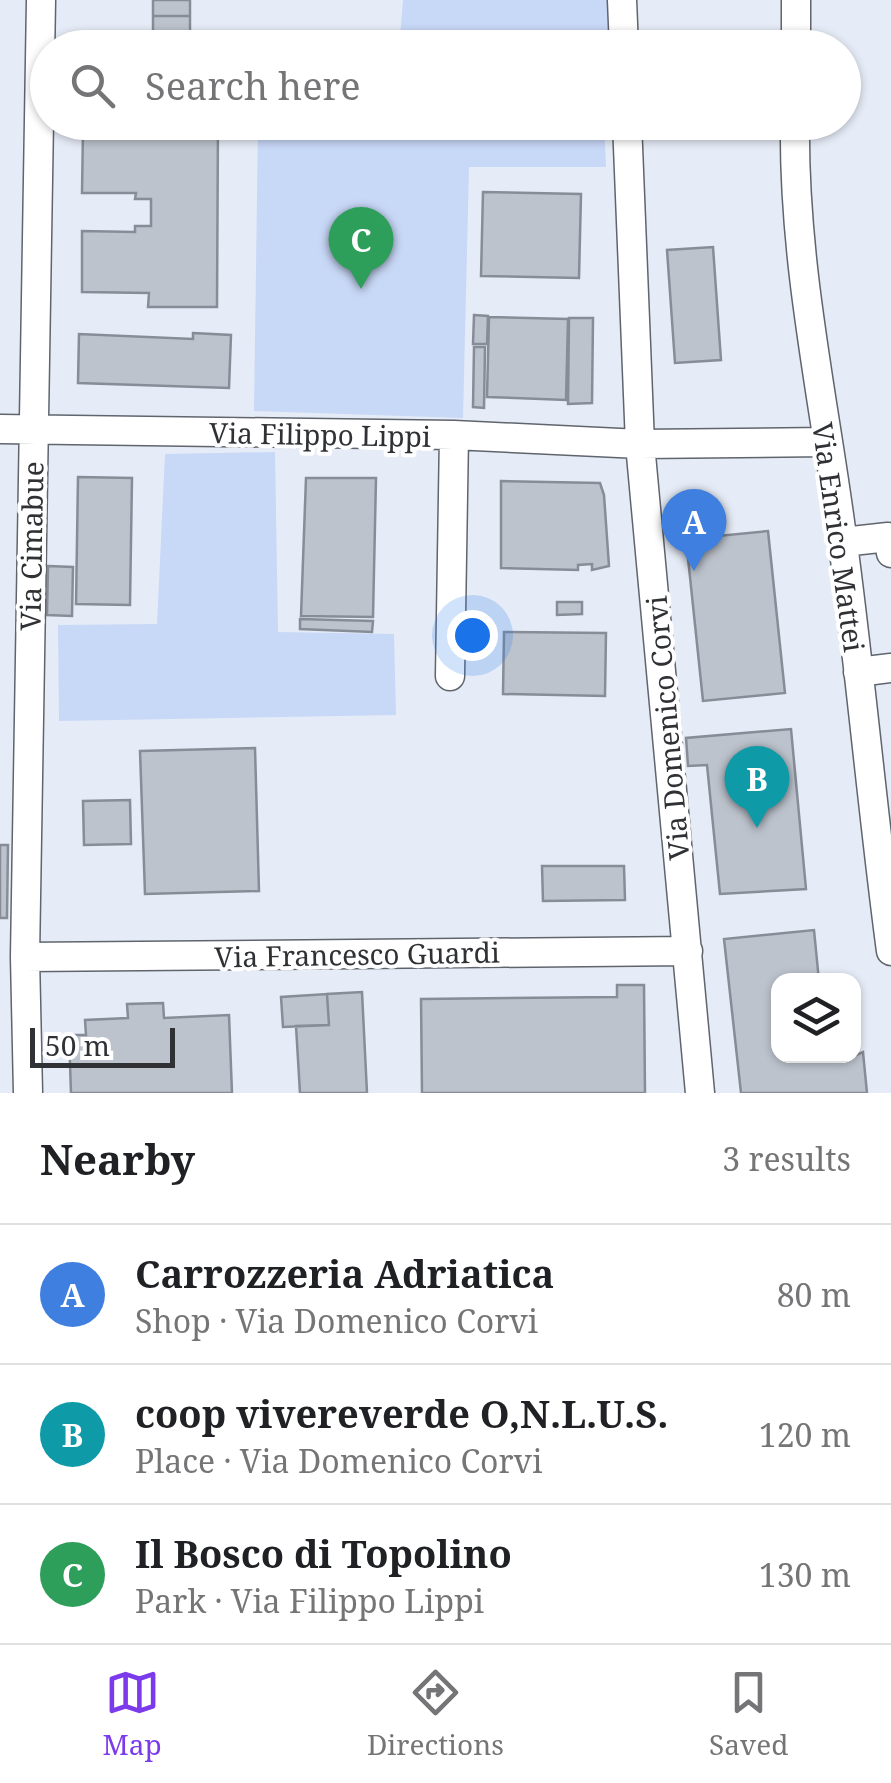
<!DOCTYPE html>
<meta charset="utf-8">
<style>
body{margin:0;font-family:"Noto Serif",serif;background:#f2f2f2;color:#202124}
.controls{position:absolute;right:30px;bottom:30px;display:grid;overflow:hidden;border-radius:20px;box-shadow:0 2px 8px #0004}
.controls button{width:90px;height:90px;display:grid;place-items:center;padding:0;border:0;border-bottom:2px solid #e0e0e0;background:#fff;color:#202124;font:50px sans-serif}
.scale{position:absolute;left:30px;bottom:25px;width:145px;box-sizing:border-box;padding-left:10px;border:5px solid #2f3135;border-top:0;font-size:28px;line-height:35px;white-space:nowrap;color:#2f3135;-webkit-text-stroke:8px #fff;paint-order:stroke}
.you{position:absolute;left:472px;top:635px;width:35px;height:35px;margin:-25px;border:8px solid #fff;border-radius:50%;background:#1a73e8;box-shadow:0 0 0 15px #1a73e833}
.badge{display:grid;place-items:center;width:65px;height:65px;border-radius:50%;background:#7c3aed;color:#fff;font-size:32px;font-weight:700}
.pin{position:absolute;translate:-50% -82px;filter:drop-shadow(0 2px 5px #0008)}
.pin::after{content:'';position:absolute;top:52px;width:35px;height:30px;background:inherit;clip-path:polygon(0 0,100% 0,50% 100%)}
.list{margin:0;padding:0;list-style:none}
h2{display:flex;justify-content:space-between;align-items:center;height:130px;margin:0;padding:0 40px;font-size:42px}
h2 small{font-size:32px;font-weight:400;color:#757577}
.list li{display:grid;grid-template-columns:65px 1fr auto;gap:30px;align-items:center;box-sizing:border-box;height:140px;padding:0 40px;border-top:2px solid #e0e0e0}
.list b{display:block;font-size:38px;white-space:nowrap}
.list p{margin:0;font-size:32px;white-space:nowrap;color:#757577}
.list em{font-size:32px;font-style:normal;color:#757577}
.icon{flex:none;width:55px;height:55px;fill:none;stroke:currentColor;stroke-width:2;stroke-linecap:round;stroke-linejoin:round}
.map{position:relative;flex:none;width:891px;height:1093px;overflow:hidden}
.search{position:absolute;background:#fff;box-shadow:0 2px 8px #0004;left:30px;right:30px;top:30px;height:110px;display:flex;align-items:center;gap:25px;box-sizing:border-box;padding:0 35px;border-radius:55px;color:#757577;font-size:38px}
.sheet{height:550px;background:#fff}
nav{display:flex;justify-content:space-around;align-items:center;box-sizing:border-box;height:140px;border-top:2px solid #e0e0e0;background:#fff;font-size:28px;color:#757577}
nav a{display:grid;justify-items:center;gap:5px}
nav .on{color:#7c3aed}
.map>svg:first-child{display:block}
.green{fill:#c8d8f7}
.building{fill:#bdc3cd;stroke:#878c96;stroke-width:2.5}
.lines{fill:none;stroke-linecap:round;stroke-linejoin:round}
.minor-casing{stroke:#5f646d;stroke-width:31}
.minor{stroke:#fff;stroke-width:28}
.labels{text-anchor:middle;dominant-baseline:central;stroke-width:8;stroke-linejoin:round;paint-order:stroke}
.street-label{font-size:28px;fill:#2f3135;stroke:#fff}
</style>
<div class="map">
<svg width="891" height="1093" viewBox="0 0 891 1093">
<rect width="100%" height="100%" fill="#e6ecf7"/>
<path class="green" d="M 403,0 L 613,0 L 617,47 L 399,48 Z
M 258,123 L 604,123 L 606,167 L 469,167 L 463,418 L 254,411 Z
M 275,452 L 278,632 L 394,634 L 396,715 L 59,721 L 58,625 L 157,624 L 165,454 Z"/>
<path class="building" d="M 153,0 L 190,0 L 190,16 L 153,16 Z
M 153,16 L 190,16 L 190,48 L 153,48 Z
M 151,122 L 218,122 L 217,307 L 148,307 L 149,293 L 82,292 L 82,231 L 135,232 L 135,226 L 151,226 L 151,199 L 135,199 L 136,193 L 82,193 L 83,130 L 151,131 Z
M 483,192 L 581,194 L 579,278 L 481,276 Z
M 713,247 L 721,360 L 675,363 L 667,250 Z
M 474,315 L 488,316 L 487,344 L 473,344 Z
M 489,317 L 568,319 L 566,400 L 487,397 Z
M 569,318 L 593,318 L 592,403 L 568,404 Z
M 193,333 L 231,335 L 229,388 L 78,383 L 79,334 L 193,339 Z
M 474,347 L 485,347 L 484,408 L 473,407 Z
M 78,477 L 132,478 L 130,605 L 76,604 Z
M 306,478 L 376,478 L 373,617 L 301,616 Z
M 501,481 L 600,483 L 604,495 L 609,566 L 592,570 L 592,564 L 578,565 L 578,570 L 501,568 Z
M 768,531 L 785,693 L 703,701 L 686,539 Z
M 48,566 L 73,567 L 72,616 L 47,615 Z
M 557,602 L 582,602 L 582,614 L 557,615 Z
M 300,619 L 373,621 L 372,632 L 300,629 Z
M 504,632 L 606,633 L 605,696 L 503,694 Z
M 791,729 L 806,889 L 720,894 L 707,765 L 688,766 L 686,738 Z
M 255,748 L 259,891 L 145,894 L 140,751 Z
M 130,800 L 131,844 L 84,845 L 83,801 Z
M 0,845 L 8,845 L 7,918 L 0,918 Z
M 542,866 L 624,866 L 625,900 L 543,901 Z
M 814,930 L 819,981 L 778,981 L 778,1056 L 854,1056 L 863,1052 L 867,1093 L 741,1093 L 724,939 Z
M 617,985 L 644,985 L 645,1093 L 422,1093 L 421,999 L 617,997 Z
M 362,992 L 367,1093 L 300,1093 L 296,1026 L 329,1025 L 327,994 Z
M 327,994 L 329,1025 L 283,1027 L 281,997 Z
M 163,1003 L 164,1018 L 229,1015 L 232,1093 L 71,1093 L 69,1035 L 86,1035 L 85,1020 L 128,1018 L 127,1004 Z"/>
<g class="lines">
<g class="minor-casing">
<path id="minor" d="M 622,0 L 624,48
M 796,48 L 796,0
M 627,122 L 640,444 L 700,1093
M 795,122 C 793,265 825,404 843,544 C 861,679 873,816 891,951
M 0,429 L 454,435 L 640,444 L 826,442
M 843,542 L 888,537 L 891,553
M 858,672 L 891,668
M 450,676 L 454,435
M 25,957 L 688,951
M 28,1093 L 25,957 L 41,0"/>
</g>
<use href="#minor" class="minor"/>
</g>
<g class="labels">
<g class="street-label">
<text transform="translate(320 434) rotate(1)">Via Filippo Lippi</text>
<text transform="translate(839 537) rotate(82)">Via Enrico Mattei</text>
<text transform="translate(31 546) rotate(-89)">Via Cimabue</text>
<text transform="translate(667 728) rotate(-95)">Via Domenico Corvi</text>
<text transform="translate(357 954) rotate(-1)">Via Francesco Guardi</text>
</g>
</g>
</svg>
<div class="controls">
<button><svg class="icon" aria-label="layers" viewBox="0 0 24 24"><path d="M12 4l9 5-9 5-9-5zM3 14l9 5 9-5"/></svg></button>
</div>
<div class="scale">50 m</div>
<div class="you"></div>
<div class="pin badge" style="left:694px;top:571px;background:#3f7fe0">A</div>
<div class="pin badge" style="left:757px;top:828px;background:#0f9aa8">B</div>
<div class="pin badge" style="left:361px;top:289px;background:#2e9e5b">C</div>
<div class="search"><svg class="icon" aria-label="search" viewBox="0 0 24 24"><circle cx="10" cy="10" r="6"/><path d="M15 15l6 6"/></svg>Search here</div>
</div>
<section class="sheet">
<h2>Nearby<small>3 results</small></h2>
<ul class="list">
<li><span class="badge" style="background:#3f7fe0">A</span><div><b>Carrozzeria Adriatica</b><p>Shop · Via Domenico Corvi</p></div><em>80 m</em></li>
<li><span class="badge" style="background:#0f9aa8">B</span><div><b>coop vivereverde O,N.L.U.S.</b><p>Place · Via Domenico Corvi</p></div><em>120 m</em></li>
<li><span class="badge" style="background:#2e9e5b">C</span><div><b>Il Bosco di Topolino</b><p>Park · Via Filippo Lippi</p></div><em>130 m</em></li>
</ul>
</section>
<nav>
<a class="on"><svg class="icon" aria-label="map" viewBox="0 0 24 24"><path d="M3 6l6-2 6 2 6-2v14l-6 2-6-2-6 2zM9 4v14M15 6v14"/></svg>Map</a>
<a><svg class="icon" aria-label="directions" viewBox="0 0 24 24"><path d="M12 3l9 9-9 9-9-9zM9 14v-3h6M13 9l2 2-2 2"/></svg>Directions</a>
<a><svg class="icon" aria-label="saved" viewBox="0 0 24 24"><path d="M7 4h10v16l-5-4-5 4z"/></svg>Saved</a>
</nav>
